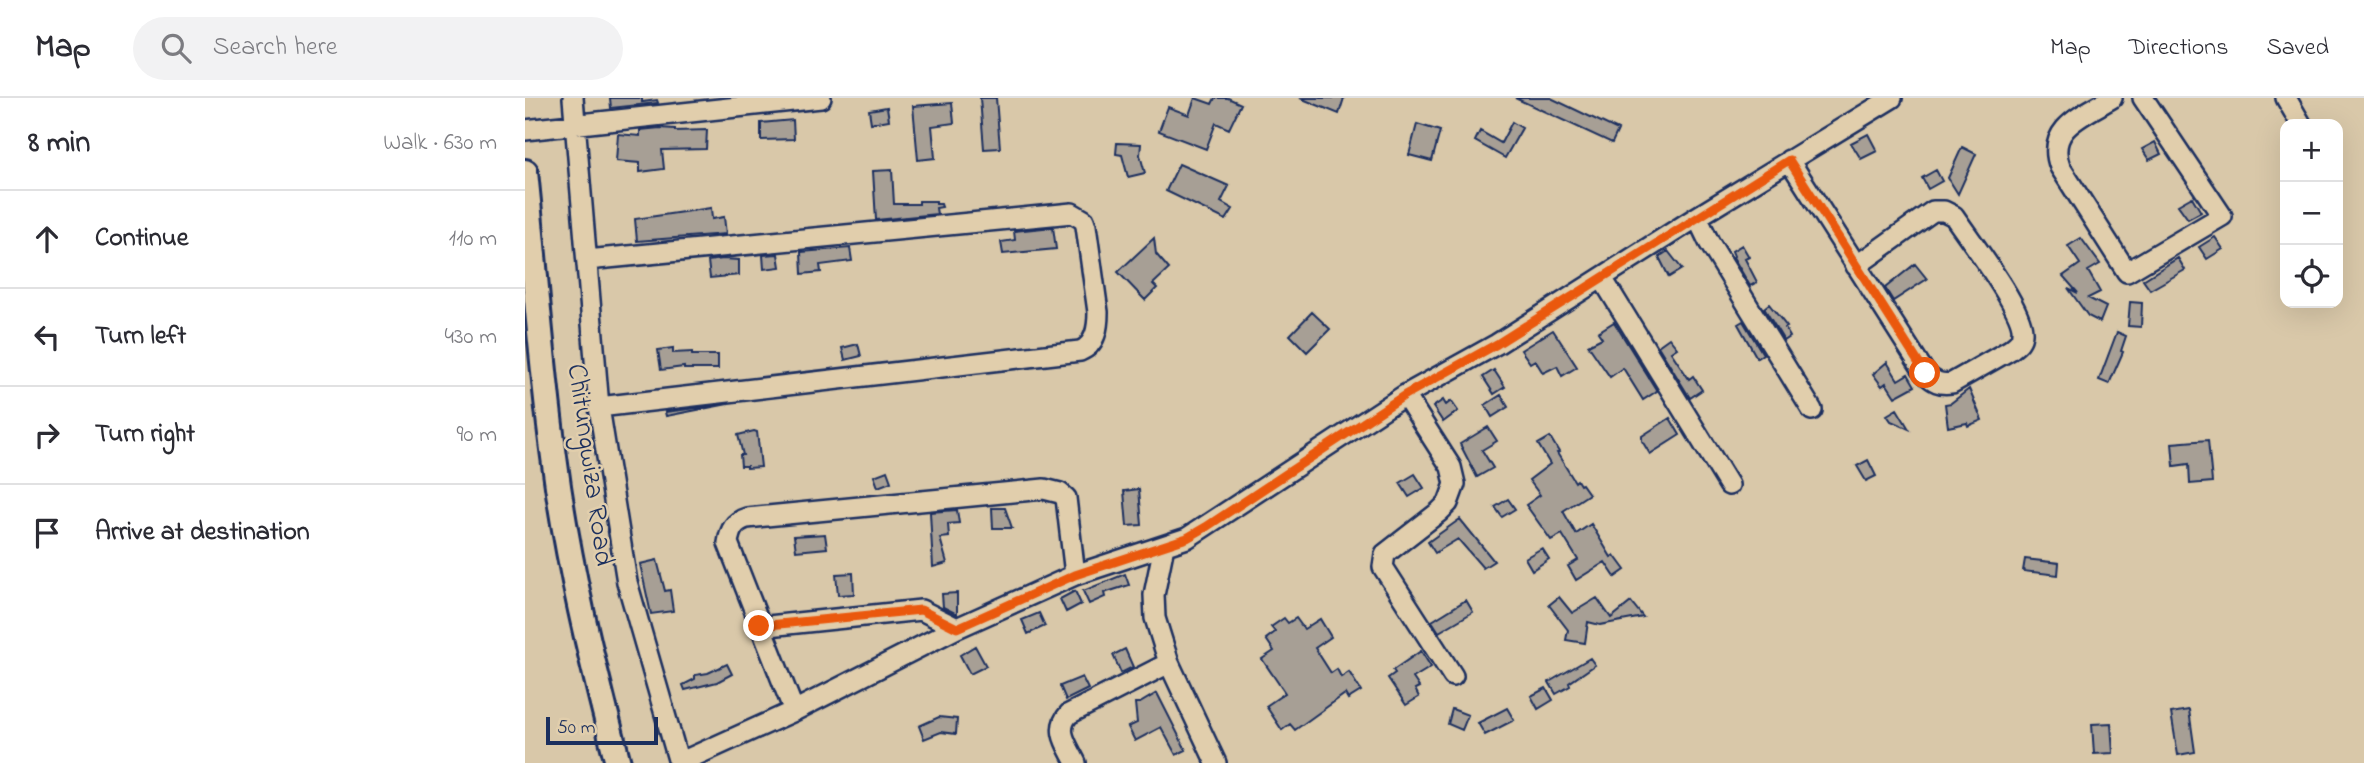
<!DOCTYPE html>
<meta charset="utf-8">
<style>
body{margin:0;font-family:"Indie Flower",sans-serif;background:#f2f2f3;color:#2b2b33}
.controls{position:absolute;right:21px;top:21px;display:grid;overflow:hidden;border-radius:14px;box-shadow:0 7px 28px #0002}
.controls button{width:63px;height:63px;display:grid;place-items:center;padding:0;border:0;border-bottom:2px solid #e1e1e2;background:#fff;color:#2b2b33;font:35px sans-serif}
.scale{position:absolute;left:21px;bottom:18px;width:112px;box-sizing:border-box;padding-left:7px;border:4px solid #1b2f5e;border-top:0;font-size:19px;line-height:24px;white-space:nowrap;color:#1b2f5e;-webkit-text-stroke:5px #e1ceac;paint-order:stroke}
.stop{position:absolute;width:21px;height:21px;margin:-16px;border:5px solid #ea580c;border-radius:50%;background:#fff}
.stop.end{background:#ea580c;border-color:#fff;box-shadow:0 2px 7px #0008}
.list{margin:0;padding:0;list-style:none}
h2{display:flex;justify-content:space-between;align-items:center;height:91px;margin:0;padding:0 28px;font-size:30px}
h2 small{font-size:23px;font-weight:400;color:#7c7c81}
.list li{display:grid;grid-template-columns:46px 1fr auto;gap:21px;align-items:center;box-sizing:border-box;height:98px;padding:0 28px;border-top:2px solid #e1e1e2}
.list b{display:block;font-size:26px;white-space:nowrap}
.list em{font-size:23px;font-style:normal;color:#7c7c81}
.icon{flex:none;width:38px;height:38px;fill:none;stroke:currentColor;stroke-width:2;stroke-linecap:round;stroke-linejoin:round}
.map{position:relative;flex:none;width:1839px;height:665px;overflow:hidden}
header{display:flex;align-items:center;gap:42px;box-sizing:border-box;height:98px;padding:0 35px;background:#fff;border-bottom:2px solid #e1e1e2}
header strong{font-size:33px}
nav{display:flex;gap:38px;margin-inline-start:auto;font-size:24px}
.search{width:490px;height:63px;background:#f2f2f3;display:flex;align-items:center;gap:18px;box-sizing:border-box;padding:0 24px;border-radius:38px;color:#7c7c81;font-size:26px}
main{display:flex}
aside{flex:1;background:#fff}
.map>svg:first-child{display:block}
.building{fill:#a79f95;stroke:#1b2f5e;stroke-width:2}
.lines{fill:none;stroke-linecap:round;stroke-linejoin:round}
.minor-casing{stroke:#1b2f5e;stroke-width:24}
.major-casing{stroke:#1b2f5e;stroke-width:30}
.minor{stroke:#e1ceac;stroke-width:19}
.major{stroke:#e1ceac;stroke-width:24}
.route{stroke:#ea580c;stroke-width:9}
.labels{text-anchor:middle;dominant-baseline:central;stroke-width:5;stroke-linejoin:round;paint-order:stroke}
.street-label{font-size:28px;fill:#1b2f5e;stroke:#e1ceac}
</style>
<header>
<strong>Map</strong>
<div class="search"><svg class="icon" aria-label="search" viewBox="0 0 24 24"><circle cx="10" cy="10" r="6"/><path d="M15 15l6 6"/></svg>Search here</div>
<nav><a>Map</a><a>Directions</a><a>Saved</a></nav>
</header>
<main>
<aside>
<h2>8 min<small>Walk · 630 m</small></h2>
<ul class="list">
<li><svg class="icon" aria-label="ahead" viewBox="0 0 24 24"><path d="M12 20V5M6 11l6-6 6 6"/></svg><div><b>Continue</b></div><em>110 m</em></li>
<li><svg class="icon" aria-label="left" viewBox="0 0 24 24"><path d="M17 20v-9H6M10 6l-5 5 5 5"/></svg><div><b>Turn left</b></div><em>430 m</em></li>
<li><svg class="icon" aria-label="right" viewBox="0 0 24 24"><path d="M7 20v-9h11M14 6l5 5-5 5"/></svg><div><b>Turn right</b></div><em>90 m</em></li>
<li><svg class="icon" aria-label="arrive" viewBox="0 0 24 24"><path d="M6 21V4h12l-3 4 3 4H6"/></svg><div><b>Arrive at destination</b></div></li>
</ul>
</aside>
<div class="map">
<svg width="1839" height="665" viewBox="0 0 1839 665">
<rect width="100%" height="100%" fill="#d9c8a9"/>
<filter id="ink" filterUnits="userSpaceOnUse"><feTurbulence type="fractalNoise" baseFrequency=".0143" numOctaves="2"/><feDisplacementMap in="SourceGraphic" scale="14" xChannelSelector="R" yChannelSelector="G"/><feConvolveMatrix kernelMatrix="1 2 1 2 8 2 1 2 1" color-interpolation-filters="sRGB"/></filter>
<g filter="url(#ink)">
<path class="building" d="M 85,0 L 117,0 L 117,4 L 132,2 L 133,5 L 86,10 Z
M 455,0 L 471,0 L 475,50 L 459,51 Z
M 670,0 L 687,6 L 690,0 L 703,0 L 716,6 L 704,31 L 691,25 L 681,51 L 634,33 L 643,9 L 664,17 Z
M 775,0 L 819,0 L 814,16 Z
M 990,0 L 1026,0 L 1093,32 L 1087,45 Z
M 427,5 L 429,25 L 407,28 L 410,60 L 393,62 L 388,8 Z
M 362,9 L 364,22 L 346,25 L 344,12 Z
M 268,22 L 269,41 L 236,42 L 236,25 Z
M 987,24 L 997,30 L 980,60 L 950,43 L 955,33 L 976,45 Z
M 892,26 L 915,33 L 907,63 L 884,57 Z
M 135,30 L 150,31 L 150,33 L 182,32 L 181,51 L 137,52 L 139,71 L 115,74 L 115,65 L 91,63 L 93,36 L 115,38 L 115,32 Z
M 1343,36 L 1352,53 L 1336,61 L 1326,45 Z
M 1630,44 L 1636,56 L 1624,62 L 1617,51 Z
M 592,45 L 616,46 L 615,57 L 620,75 L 603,79 L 597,57 L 591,56 Z
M 1437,49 L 1451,56 L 1433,96 L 1423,80 Z
M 654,66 L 704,88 L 696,104 L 708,111 L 701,122 L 641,93 Z
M 367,72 L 369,106 L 394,106 L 394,103 L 411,103 L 411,106 L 416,106 L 417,109 L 411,110 L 412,116 L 351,122 L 348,73 Z
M 1411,72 L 1417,83 L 1403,91 L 1397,80 Z
M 1667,99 L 1676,114 L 1663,121 L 1653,107 Z
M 186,110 L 187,121 L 199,119 L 201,136 L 112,143 L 110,121 Z
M 528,129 L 531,151 L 478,156 L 476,144 L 490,142 L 489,133 Z
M 1690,139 L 1698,151 L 1682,161 L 1674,149 Z
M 629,140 L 631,156 L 644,171 L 628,186 L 632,190 L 620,202 L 593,174 Z
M 1556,140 L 1575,166 L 1563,173 L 1575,194 L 1563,200 L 1581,209 L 1575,224 L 1563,218 L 1543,190 L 1553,195 L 1538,178 L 1555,166 L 1543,148 Z
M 1217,147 L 1224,159 L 1220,161 L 1232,184 L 1225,188 L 1208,159 L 1209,158 L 1207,153 Z
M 325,150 L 327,163 L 295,167 L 296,174 L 277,176 L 276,154 Z
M 1143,153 L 1157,171 L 1144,179 L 1134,159 Z
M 253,156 L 255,169 L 239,171 L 238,157 Z
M 1653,160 L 1660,172 L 1625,192 L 1618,182 Z
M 198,161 L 214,162 L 214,177 L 185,180 L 183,163 Z
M 1390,166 L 1402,181 L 1368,203 L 1360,190 Z
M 1605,204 L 1617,205 L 1616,229 L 1603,228 Z
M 1244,206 L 1262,229 L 1260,230 L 1265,239 L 1259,243 L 1239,210 Z
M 787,214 L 805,231 L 782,254 L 765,237 Z
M 1218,223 L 1238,256 L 1232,260 L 1213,226 Z
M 1089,224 L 1132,293 L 1118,302 L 1098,270 L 1085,279 L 1063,247 L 1077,240 L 1073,234 Z
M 1028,232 L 1052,269 L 1037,278 L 1032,268 L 1018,275 L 1010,262 L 1005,265 L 996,252 Z
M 1592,234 L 1601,238 L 1596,253 L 1598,254 L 1584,286 L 1574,282 Z
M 1144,240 L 1152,250 L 1146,254 L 1164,281 L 1168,278 L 1177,292 L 1165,300 L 1133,248 Z
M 333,246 L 336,258 L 320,262 L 317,250 Z
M 148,250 L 148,255 L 167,254 L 167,257 L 193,257 L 193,271 L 159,271 L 159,269 L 136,272 L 133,252 Z
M 1362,264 L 1373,282 L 1383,276 L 1390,288 L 1370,299 L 1361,285 L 1357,288 L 1348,276 Z
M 969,272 L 980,289 L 969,296 L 958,279 Z
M 1444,291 L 1457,322 L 1443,328 L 1442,325 L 1423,329 L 1420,306 L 1426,305 Z
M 976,297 L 983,309 L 967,319 L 960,307 Z
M 918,302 L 921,307 L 926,303 L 933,313 L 918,324 L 908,309 Z
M 203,306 L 141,318 L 140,314 Z
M 1372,311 L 1384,331 L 1366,323 L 1362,317 Z
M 1145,320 L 1155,337 L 1125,356 L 1117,343 L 1117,338 Z
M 963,329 L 972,343 L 957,352 L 968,370 L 952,379 L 935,346 Z
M 229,333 L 232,334 L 236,369 L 222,370 L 222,368 L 216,368 L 215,357 L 218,357 L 213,337 Z
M 1025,339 L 1034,354 L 1032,355 L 1050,384 L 1052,382 L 1055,387 L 1057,386 L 1064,396 L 1038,413 L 1051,436 L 1066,426 L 1086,459 L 1089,457 L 1100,472 L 1090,479 L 1080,464 L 1051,482 L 1043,468 L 1053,462 L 1037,436 L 1026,442 L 1001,407 L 1015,397 L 1004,382 L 1025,366 L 1013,346 Z
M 1683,342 L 1687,384 L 1665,386 L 1664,366 L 1649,368 L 1647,345 Z
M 1343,362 L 1351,378 L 1341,383 L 1332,368 Z
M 362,373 L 366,384 L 353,389 L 349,378 Z
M 890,376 L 899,390 L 884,399 L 875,385 Z
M 614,391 L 617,427 L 602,428 L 599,393 Z
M 983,401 L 990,411 L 977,419 L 970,409 Z
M 467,410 L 480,410 L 487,430 L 468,430 Z
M 432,412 L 434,425 L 423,426 L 424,439 L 415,440 L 422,465 L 408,469 L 405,414 Z
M 935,421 L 969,463 L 958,470 L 933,441 L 910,455 L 903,444 Z
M 300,436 L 302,450 L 271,453 L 269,438 Z
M 1017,450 L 1024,461 L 1007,472 L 1000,460 Z
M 1500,461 L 1534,465 L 1533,477 L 1498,473 Z
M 132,462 L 140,493 L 145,492 L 148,513 L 126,516 L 115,466 Z
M 328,475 L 329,496 L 313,497 L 311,476 Z
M 600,476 L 604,487 L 579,495 L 580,499 L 564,506 L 558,493 Z
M 550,493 L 556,506 L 541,514 L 535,501 Z
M 432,495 L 432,516 L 418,509 L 417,496 Z
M 1034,499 L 1047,515 L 1072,500 L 1086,520 L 1106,504 L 1118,519 L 1075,527 L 1063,524 L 1060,545 L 1041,542 L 1043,532 L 1024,507 Z
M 941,502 L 948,514 L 914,534 L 907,523 Z
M 514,515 L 520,528 L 503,536 L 497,522 Z
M 759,520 L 763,525 L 771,520 L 779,531 L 795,521 L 806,539 L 790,550 L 806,575 L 812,571 L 816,579 L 824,574 L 836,593 L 823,601 L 820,596 L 770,632 L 765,626 L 757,632 L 741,608 L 760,595 L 737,561 L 749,553 L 741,541 L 750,534 L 746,529 Z
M 450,548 L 461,568 L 445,576 L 435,557 Z
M 600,551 L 608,569 L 596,575 L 588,557 Z
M 896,553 L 906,569 L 888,580 L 894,589 L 890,591 L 894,599 L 881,607 L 863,580 L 870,575 L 868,572 Z
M 1065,560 L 1070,567 L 1044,585 L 1045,588 L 1031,596 L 1024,584 Z
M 202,566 L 207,576 L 192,584 L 160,592 L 158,587 L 170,581 L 170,577 L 183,575 Z
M 557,579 L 563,591 L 541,602 L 535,588 Z
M 1021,590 L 1028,602 L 1013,611 L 1006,598 Z
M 632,595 L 661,652 L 651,657 L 636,629 L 610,643 L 603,629 L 612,625 L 610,605 L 615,605 Z
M 982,610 L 989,622 L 960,637 L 953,625 Z
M 927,611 L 943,617 L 937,632 L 923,626 Z
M 1664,612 L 1670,654 L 1653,657 L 1646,615 Z
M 414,619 L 432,621 L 431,636 L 416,634 L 399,641 L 394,628 Z
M 1586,625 L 1588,655 L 1569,656 L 1567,626 Z"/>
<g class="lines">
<g class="minor-casing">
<path id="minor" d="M 48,0 L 74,309 L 102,484 L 154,665
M 1587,0 C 1559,17 1520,30 1535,69 L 1602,174 L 1697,118 L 1618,0
M 1761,0 L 1776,26
M 0,32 L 296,0
M 1264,62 L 1400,275 C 1409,284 1415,287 1427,285 L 1485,252 C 1491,247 1497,244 1497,235 C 1500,213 1443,139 1429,118 L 1419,113 L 1408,113 L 1331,168
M 1172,119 L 1184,144 L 1287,312
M 62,162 L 547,115 L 559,122 L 561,128 L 573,214 C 573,229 571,247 555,253 L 74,309
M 1077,180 L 1204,387
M 880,297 L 926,369 L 930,386 L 923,405 L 914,414 L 860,456 L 858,469 L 928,578
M 639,448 L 629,497 L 630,520 L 644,565 L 691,665
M 234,529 L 396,512 L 432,530
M 269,613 L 203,445 C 205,432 209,424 222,420 L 519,391 L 535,395 L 541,400 L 550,477
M 154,665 L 269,613 L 432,530 L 550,477 L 662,440 L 880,297 L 972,246 L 1172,119 L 1367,0
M 551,665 C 543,648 529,632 544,616 L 644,565"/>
</g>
<g class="major-casing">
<path id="major" d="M 0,74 C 10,169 16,265 29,359 C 42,462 67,564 93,665"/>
</g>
<use href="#minor" class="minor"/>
<use href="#major" class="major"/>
</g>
</g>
<g class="lines" filter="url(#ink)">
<path class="route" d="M 234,528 L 396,512 L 432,530 L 550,477 L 662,440 L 681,429 L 880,297 L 972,246 L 1264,62 L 1400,275"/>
</g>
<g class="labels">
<g class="street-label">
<text transform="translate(64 367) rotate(82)">Chitungwiza Road</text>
</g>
</g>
</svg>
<div class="controls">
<button>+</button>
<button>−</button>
<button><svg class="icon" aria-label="locate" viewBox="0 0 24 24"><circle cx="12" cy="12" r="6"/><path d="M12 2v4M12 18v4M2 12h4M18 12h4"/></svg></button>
</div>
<div class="scale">50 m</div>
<div class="stop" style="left:1400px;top:275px"></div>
<div class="stop end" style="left:234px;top:528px"></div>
</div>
</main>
